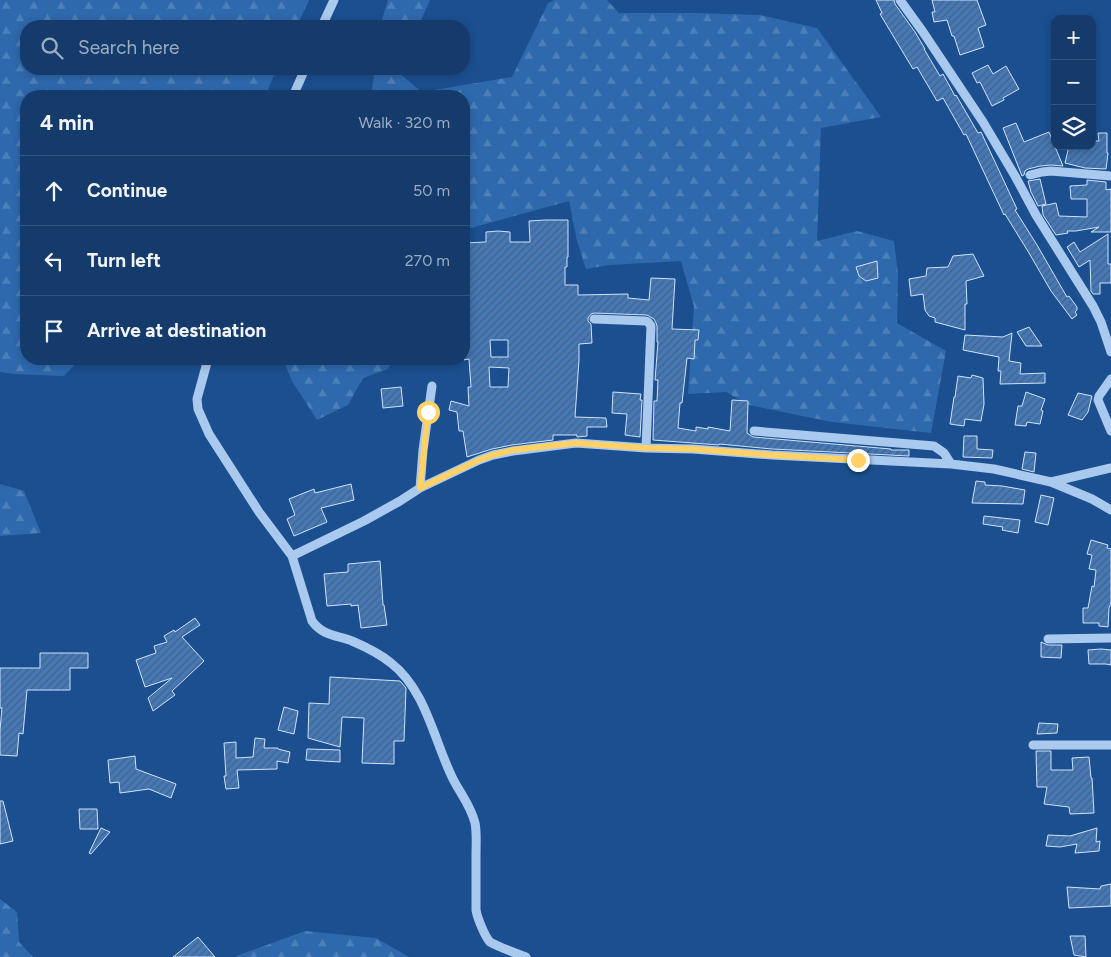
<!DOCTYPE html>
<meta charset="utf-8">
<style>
body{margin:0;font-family:Figtree,sans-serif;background:#214673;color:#f1f3f6}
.controls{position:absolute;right:15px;top:15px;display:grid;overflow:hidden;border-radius:10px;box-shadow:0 2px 8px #0003}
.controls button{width:45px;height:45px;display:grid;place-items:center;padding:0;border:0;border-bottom:1px solid #33557e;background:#143b6b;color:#f1f3f6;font:25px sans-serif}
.stop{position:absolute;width:15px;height:15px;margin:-11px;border:4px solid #ffd166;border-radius:50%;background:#fff}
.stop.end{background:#ffd166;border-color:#fff;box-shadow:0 1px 5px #0008}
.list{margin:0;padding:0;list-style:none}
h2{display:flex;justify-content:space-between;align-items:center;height:65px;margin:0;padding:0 20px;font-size:21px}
h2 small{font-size:16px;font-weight:400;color:#9dadc1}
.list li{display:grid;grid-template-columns:32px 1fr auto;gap:15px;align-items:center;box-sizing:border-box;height:70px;padding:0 20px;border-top:1px solid #33557e}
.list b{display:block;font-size:19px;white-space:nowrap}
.list em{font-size:16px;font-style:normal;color:#9dadc1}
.icon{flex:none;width:28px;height:28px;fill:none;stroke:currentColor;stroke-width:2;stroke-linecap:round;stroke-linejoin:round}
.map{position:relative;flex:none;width:1111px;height:957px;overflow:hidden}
.search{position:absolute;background:#143b6b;box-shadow:0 2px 8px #0003;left:20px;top:20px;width:450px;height:55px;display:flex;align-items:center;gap:12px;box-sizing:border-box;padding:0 18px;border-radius:20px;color:#9dadc1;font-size:19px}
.panel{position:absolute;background:#143b6b;box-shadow:0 2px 8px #0003;left:20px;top:90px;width:450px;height:275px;border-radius:20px}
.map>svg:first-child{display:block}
.forest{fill:url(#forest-firs)}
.building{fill:url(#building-hatch);stroke:#cfe3fa;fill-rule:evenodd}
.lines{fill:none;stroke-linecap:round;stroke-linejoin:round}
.minor{stroke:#a9c9ee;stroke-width:9}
.route{stroke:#ffd166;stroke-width:6}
</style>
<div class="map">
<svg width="1111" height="957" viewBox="0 0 1111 957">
<defs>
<pattern id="forest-firs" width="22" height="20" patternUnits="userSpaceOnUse" patternTransform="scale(1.25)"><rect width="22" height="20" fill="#2e69ad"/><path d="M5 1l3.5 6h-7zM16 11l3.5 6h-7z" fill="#4d80b9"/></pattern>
<pattern id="building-hatch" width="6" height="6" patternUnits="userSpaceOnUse" patternTransform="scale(1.25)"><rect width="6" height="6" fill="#4478b7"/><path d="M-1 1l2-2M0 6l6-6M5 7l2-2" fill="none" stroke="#486282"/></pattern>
</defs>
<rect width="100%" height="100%" fill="#1b4f8f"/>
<path class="forest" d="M 0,0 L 309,0 L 297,26 L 26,26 L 26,69 L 277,69 L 265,96 L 26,96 L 26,359 L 80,359 L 64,376 L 14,374 L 0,372 Z
M 388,0 L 430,0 L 421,20 L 416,26 L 380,26 Z
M 554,0 L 607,0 L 619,13 L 695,13 L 760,15 L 817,28 L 881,117 L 821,128 L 817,241 L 857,231 L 894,241 L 898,274 L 897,323 L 946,351 L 931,433 L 832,422 L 749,405 L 726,392 L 688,394 L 694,307 L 681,261 L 609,265 L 586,269 L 577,241 L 569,201 L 464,230 L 464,96 L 371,96 L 375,69 L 394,69 L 422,92 L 512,77 L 548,3 Z
M 283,359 L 393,359 L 388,369 L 363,378 L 348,405 L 317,420 L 292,381 Z
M 0,484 L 24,491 L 41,533 L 0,536 Z
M 0,899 L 17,912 L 19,942 L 33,957 L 0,957 Z
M 305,931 L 376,938 L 409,957 L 236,957 L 239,955 Z"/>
<path class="building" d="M 876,0 L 894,0 L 895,4 L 915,32 L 925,49 L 924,49 L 940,76 L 943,74 L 955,96 L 956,95 L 978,133 L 981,132 L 1017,209 L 1015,210 L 1037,245 L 1067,297 L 1069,296 L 1077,307 L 1077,310 L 1075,312 L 1077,315 L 1072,319 L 1051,291 L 1029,253 L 1005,214 L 1004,215 L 966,134 L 964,135 L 943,98 L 937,101 L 917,67 L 913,69 L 880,14 L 882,13 Z
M 932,0 L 977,0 L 986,25 L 978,28 L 984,47 L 960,55 L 954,36 L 952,36 L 947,20 L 934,22 L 932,12 L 935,12 Z
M 988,65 L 993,74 L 1006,66 L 1019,89 L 1003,98 L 1004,100 L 992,106 L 980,82 L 977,83 L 972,73 Z
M 1016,123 L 1024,142 L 1049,132 L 1063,166 L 1051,165 L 1040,166 L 1028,169 L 1025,171 L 1024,175 L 1022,176 L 1003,128 Z
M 1098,133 L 1107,133 L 1107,153 L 1108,153 L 1106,169 L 1085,168 L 1065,163 L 1069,146 L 1092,146 L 1092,141 L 1099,141 Z
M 1040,179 L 1046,204 L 1038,206 L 1031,192 L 1028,181 Z
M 1087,180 L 1106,182 L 1106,190 L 1111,189 L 1111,232 L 1091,232 L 1099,227 L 1076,231 L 1067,231 L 1068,233 L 1056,235 L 1043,215 L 1042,206 L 1056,203 L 1059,216 L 1087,217 L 1087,199 L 1071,199 L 1070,186 L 1087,185 Z
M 545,220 L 568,220 L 568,257 L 567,257 L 567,267 L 565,267 L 565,285 L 578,285 L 578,295 L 628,294 L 628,298 L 649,300 L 651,278 L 675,279 L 672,329 L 699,330 L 698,340 L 695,340 L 694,359 L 687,358 L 682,403 L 680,403 L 678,428 L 696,431 L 696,427 L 708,429 L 708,427 L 730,431 L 732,400 L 748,401 L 747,433 L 753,437 L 891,449 L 891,450 L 909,450 L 909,456 L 772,449 L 719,444 L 719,445 L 653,440 L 654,401 L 657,401 L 658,380 L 655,380 L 658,342 L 657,342 L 657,326 L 656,323 L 654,319 L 647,315 L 594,313 L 591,314 L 588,318 L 588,321 L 591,324 L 592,343 L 579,344 L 579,360 L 575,417 L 606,418 L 607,427 L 587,427 L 587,436 L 577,437 L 577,435 L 553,435 L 553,440 L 512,445 L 492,449 L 467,457 L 463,431 L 459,431 L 457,412 L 449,410 L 451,401 L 469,406 L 468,387 L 471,387 L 469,359 L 464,360 L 464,243 L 486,242 L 486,232 L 498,231 L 510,232 L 510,242 L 530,242 L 529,221 ZM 490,340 L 508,340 L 508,357 L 491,357 ZM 489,367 L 509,368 L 508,387 L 490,387 Z
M 1108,234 L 1108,264 L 1111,264 L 1111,283 L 1100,283 L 1100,294 L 1093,294 L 1091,291 L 1090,260 L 1079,267 L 1067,247 L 1074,242 L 1080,252 Z
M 973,254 L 984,276 L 966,281 L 967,304 L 965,304 L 965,330 L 935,322 L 935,318 L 929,316 L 925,310 L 923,294 L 911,296 L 909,279 L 926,276 L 927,268 L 948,267 L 953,256 Z
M 877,261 L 878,278 L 866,281 L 859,276 L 856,267 Z
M 1029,327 L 1042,346 L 1026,346 L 1017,332 Z
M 1012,333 L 1009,361 L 1021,363 L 1020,374 L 1045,373 L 1045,383 L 1000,384 L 1001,371 L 998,371 L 999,357 L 963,350 L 965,335 L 1003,337 Z
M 972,375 L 983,378 L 984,404 L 981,421 L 965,419 L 964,426 L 950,424 L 954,397 L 955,397 L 958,376 L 971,378 Z
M 401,387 L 403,406 L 383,408 L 381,389 Z
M 613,392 L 641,394 L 640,400 L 642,400 L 640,437 L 625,435 L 627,414 L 612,413 Z
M 1026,392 L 1045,399 L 1041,410 L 1043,411 L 1040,424 L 1027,422 L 1026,426 L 1015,425 L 1018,406 L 1022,406 Z
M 1078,393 L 1092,396 L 1088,412 L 1082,420 L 1068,415 Z
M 964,436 L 977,436 L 977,449 L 993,450 L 992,458 L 963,457 Z
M 1025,452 L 1036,453 L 1034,472 L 1022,469 Z
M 976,481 L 985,482 L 985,485 L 1002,486 L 1025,490 L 1023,504 L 972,503 Z
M 351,484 L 354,500 L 321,508 L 327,522 L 294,536 L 287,519 L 295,515 L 289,499 L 314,489 L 315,493 Z
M 1041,495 L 1054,498 L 1048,525 L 1035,522 Z
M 984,516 L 1020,520 L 1018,533 L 1002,530 L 1003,527 L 983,524 Z
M 1091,540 L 1108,545 L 1107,548 L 1111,549 L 1111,603 L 1109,608 L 1108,627 L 1099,626 L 1099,623 L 1083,623 L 1083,608 L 1088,608 L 1092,586 L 1094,587 L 1096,570 L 1089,569 L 1092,555 L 1087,554 Z
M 380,561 L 383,605 L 384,605 L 387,625 L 361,628 L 358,605 L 351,606 L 351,604 L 327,606 L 324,574 L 348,572 L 348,564 Z
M 195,618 L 200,625 L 182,637 L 204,661 L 172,691 L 175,695 L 153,711 L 148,698 L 172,678 L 145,687 L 136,660 L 156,653 L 154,646 L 167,642 L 164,636 L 174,630 L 175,632 Z
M 1041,642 L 1048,645 L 1062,645 L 1061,658 L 1041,657 Z
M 1101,649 L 1111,650 L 1111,665 L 1106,664 L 1089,664 L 1088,650 Z
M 40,653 L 88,653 L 88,668 L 70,668 L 70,690 L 27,690 L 23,734 L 19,733 L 17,756 L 0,755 L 0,730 L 2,708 L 0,708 L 0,668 L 40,668 Z
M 330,677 L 400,681 L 406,688 L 404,741 L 394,741 L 394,764 L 362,763 L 364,718 L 342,717 L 340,747 L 308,738 L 309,703 L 329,704 Z
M 284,707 L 298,711 L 294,734 L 278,730 Z
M 1039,723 L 1058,724 L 1057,733 L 1037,734 Z
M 255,738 L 265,739 L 264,748 L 278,748 L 278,749 L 290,752 L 288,763 L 277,761 L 277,769 L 237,770 L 239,788 L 226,789 L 224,776 L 226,776 L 224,743 L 236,742 L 236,758 L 253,757 Z
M 307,749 L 340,750 L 340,762 L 306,760 Z
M 1036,751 L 1051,751 L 1051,770 L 1073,770 L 1072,758 L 1089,757 L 1091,778 L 1092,778 L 1094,813 L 1070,814 L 1069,807 L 1044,804 L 1047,787 L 1037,787 Z
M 135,756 L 136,769 L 176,784 L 171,798 L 149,789 L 120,793 L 119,782 L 110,783 L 108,760 Z
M 0,801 L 3,801 L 13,841 L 0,844 Z
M 79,809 L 97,809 L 98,829 L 80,829 Z
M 101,828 L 110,832 L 91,854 L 89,853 Z
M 1097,828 L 1096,842 L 1100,841 L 1099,851 L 1075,853 L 1077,844 L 1060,847 L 1046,846 L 1048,835 L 1070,836 Z
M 1111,884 L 1111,906 L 1069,908 L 1067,887 L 1100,889 L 1101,886 Z
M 1070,936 L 1085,936 L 1086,957 L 1074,955 Z
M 198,937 L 215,957 L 173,957 Z"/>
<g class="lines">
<path class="minor" d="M 900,0 L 923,32 L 983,122 L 1015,176 L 1036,215 L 1093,306 L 1101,322 L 1111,352
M 322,26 L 334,0
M 293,96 L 305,69
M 1030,175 L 1042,172 L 1051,171 L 1111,176
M 594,319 L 646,321 L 648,322 L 651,326 L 646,448
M 208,359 L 197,399 L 198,409 L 209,434 L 259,512 L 292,556 L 312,621 C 323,636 336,635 352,641 C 366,647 379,653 391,663 C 426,690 434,741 453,779 C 460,793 471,806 475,823 C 477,833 476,845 476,856 C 476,874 476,892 476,910 C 477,917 485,937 490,942 C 496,946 518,954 526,957
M 1111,379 L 1099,396 L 1098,400 L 1111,431
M 754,431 L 934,446 L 944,453 L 951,464
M 1051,482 L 1111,468
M 420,488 L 423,450 L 432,386
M 292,556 L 364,521 L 400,501 L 420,488 L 479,460 L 493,455 L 513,451 L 576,443 L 646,448 L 693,449 L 772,455 L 951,464 L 994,469 L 1051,482 L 1092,499 L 1111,510
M 1048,639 L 1111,638
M 1033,745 L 1111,745"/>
</g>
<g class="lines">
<path class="route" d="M 428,412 L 420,488 L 479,460 L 493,455 L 513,450 L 576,443 L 646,448 L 693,449 L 772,455 L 858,460"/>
</g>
</svg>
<div class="controls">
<button>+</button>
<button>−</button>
<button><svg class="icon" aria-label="layers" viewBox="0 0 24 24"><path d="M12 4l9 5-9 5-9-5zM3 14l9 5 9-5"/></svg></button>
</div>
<div class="stop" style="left:428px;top:412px"></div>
<div class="stop end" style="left:858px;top:460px"></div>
<div class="search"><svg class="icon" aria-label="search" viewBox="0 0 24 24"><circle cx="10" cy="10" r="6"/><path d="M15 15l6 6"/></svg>Search here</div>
<section class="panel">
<h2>4 min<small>Walk · 320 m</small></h2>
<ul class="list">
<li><svg class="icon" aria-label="ahead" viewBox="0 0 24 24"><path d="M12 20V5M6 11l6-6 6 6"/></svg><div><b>Continue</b></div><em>50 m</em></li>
<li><svg class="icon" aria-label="left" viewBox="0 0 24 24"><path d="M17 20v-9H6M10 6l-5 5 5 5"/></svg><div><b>Turn left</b></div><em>270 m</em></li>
<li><svg class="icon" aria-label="arrive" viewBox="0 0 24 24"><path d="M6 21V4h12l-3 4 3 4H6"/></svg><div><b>Arrive at destination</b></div></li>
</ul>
</section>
</div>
